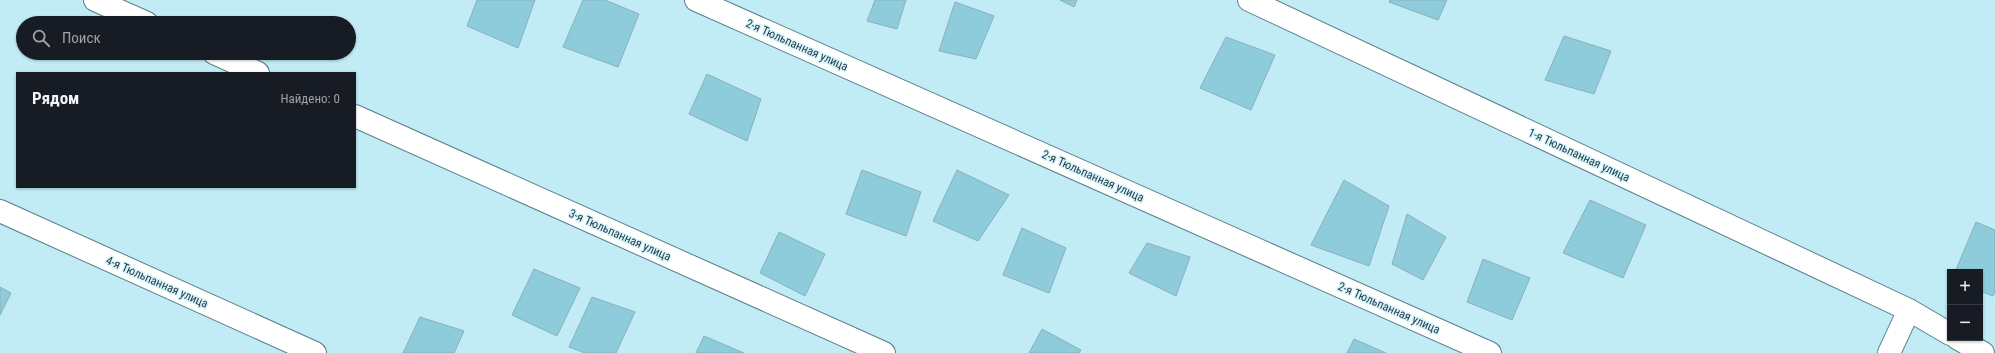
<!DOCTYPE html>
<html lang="ru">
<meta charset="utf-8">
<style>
body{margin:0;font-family:"Roboto Condensed",sans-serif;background:#242831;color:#f1f3f6}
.controls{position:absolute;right:12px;bottom:12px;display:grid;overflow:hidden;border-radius:0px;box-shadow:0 1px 3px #0004}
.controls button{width:36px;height:36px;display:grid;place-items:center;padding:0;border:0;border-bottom:1px solid #363941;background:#171b24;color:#f1f3f6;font:20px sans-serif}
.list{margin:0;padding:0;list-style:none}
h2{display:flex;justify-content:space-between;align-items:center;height:52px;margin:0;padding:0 16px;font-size:17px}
h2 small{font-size:13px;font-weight:400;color:#9ea1a6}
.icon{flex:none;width:22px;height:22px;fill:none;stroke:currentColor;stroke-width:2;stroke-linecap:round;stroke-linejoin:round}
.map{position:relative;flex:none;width:1995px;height:353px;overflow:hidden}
.search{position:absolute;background:#171b24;box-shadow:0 1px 3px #0004;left:16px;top:16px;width:340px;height:44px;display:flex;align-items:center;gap:10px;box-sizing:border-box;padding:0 14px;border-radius:22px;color:#9ea1a6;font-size:15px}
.panel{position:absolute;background:#171b24;box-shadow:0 1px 3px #0004;left:16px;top:72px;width:340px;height:116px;border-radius:0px}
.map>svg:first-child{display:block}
.building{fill:#8fccdb;stroke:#88b1bb}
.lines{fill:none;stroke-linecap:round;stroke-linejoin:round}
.minor-casing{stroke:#597f89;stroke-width:24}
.minor{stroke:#fff;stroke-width:22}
.labels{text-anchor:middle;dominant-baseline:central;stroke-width:3;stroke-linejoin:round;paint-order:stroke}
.street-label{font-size:12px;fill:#2c3d41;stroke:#d5f6ff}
</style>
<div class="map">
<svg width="1995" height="353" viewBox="0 0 1995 353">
<rect width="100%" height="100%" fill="#c1ebf5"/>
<path class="building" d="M 477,0 L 535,0 L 518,48 L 467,26 Z
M 583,0 L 605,0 L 639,14 L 618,67 L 563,47 Z
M 875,0 L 906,0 L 897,29 L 867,21 Z
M 1060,0 L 1077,0 L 1074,7 Z
M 1390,0 L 1447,0 L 1438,20 L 1389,2 Z
M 955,2 L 994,16 L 976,59 L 939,51 Z
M 1564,36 L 1611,51 L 1594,94 L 1545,80 Z
M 1226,37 L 1275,55 L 1251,110 L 1200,88 Z
M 707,74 L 761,99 L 747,141 L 689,114 Z
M 862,170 L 921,192 L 906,236 L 846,214 Z
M 957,170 L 1009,195 L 978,241 L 933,221 Z
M 1344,180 L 1389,206 L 1369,266 L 1311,245 Z
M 1590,200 L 1646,225 L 1623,278 L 1563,253 Z
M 1407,214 L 1446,237 L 1423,280 L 1392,264 Z
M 1976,222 L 1995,230 L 1995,291 L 1993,296 L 1980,291 L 1980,272 L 1955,272 Z
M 1022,228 L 1066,248 L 1049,293 L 1003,275 Z
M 779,232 L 825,254 L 805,296 L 760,273 Z
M 1147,243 L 1190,257 L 1176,296 L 1129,273 Z
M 1483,259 L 1530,278 L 1512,320 L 1467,302 Z
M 534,269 L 580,288 L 557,336 L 512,315 Z
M 0,287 L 11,293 L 0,315 Z
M 592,297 L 635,312 L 616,353 L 585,353 L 569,347 Z
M 420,317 L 464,331 L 454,353 L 403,353 Z
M 1042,329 L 1081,350 L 1079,353 L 1029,353 Z
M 704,336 L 744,353 L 696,353 Z
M 1354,339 L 1386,353 L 1347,353 Z"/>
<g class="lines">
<g class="minor-casing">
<path id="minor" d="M 95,0 L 147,23
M 696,0 L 1490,353
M 1249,0 L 1909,310 L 1950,334
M 214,53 L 258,73
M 355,116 L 884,353
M 0,211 L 315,353
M 1957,338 L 1983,353
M 1889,353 L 1909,310"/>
</g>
<use href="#minor" class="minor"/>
</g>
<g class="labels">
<g class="street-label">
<text transform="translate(797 45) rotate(24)">2-я Тюльпанная улица</text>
<text transform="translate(1579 155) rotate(25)">1-я Тюльпанная улица</text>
<text transform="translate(1093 176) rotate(24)">2-я Тюльпанная улица</text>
<text transform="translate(620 235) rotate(24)">3-я Тюльпанная улица</text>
<text transform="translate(157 282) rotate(24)">4-я Тюльпанная улица</text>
<text transform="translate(1389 308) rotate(24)">2-я Тюльпанная улица</text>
</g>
</g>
</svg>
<div class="controls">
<button>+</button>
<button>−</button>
</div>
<div class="search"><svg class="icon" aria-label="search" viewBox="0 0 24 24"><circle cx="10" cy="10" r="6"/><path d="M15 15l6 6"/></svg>Поиск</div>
<section class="panel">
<h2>Рядом<small>Найдено: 0</small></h2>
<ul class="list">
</ul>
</section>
</div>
